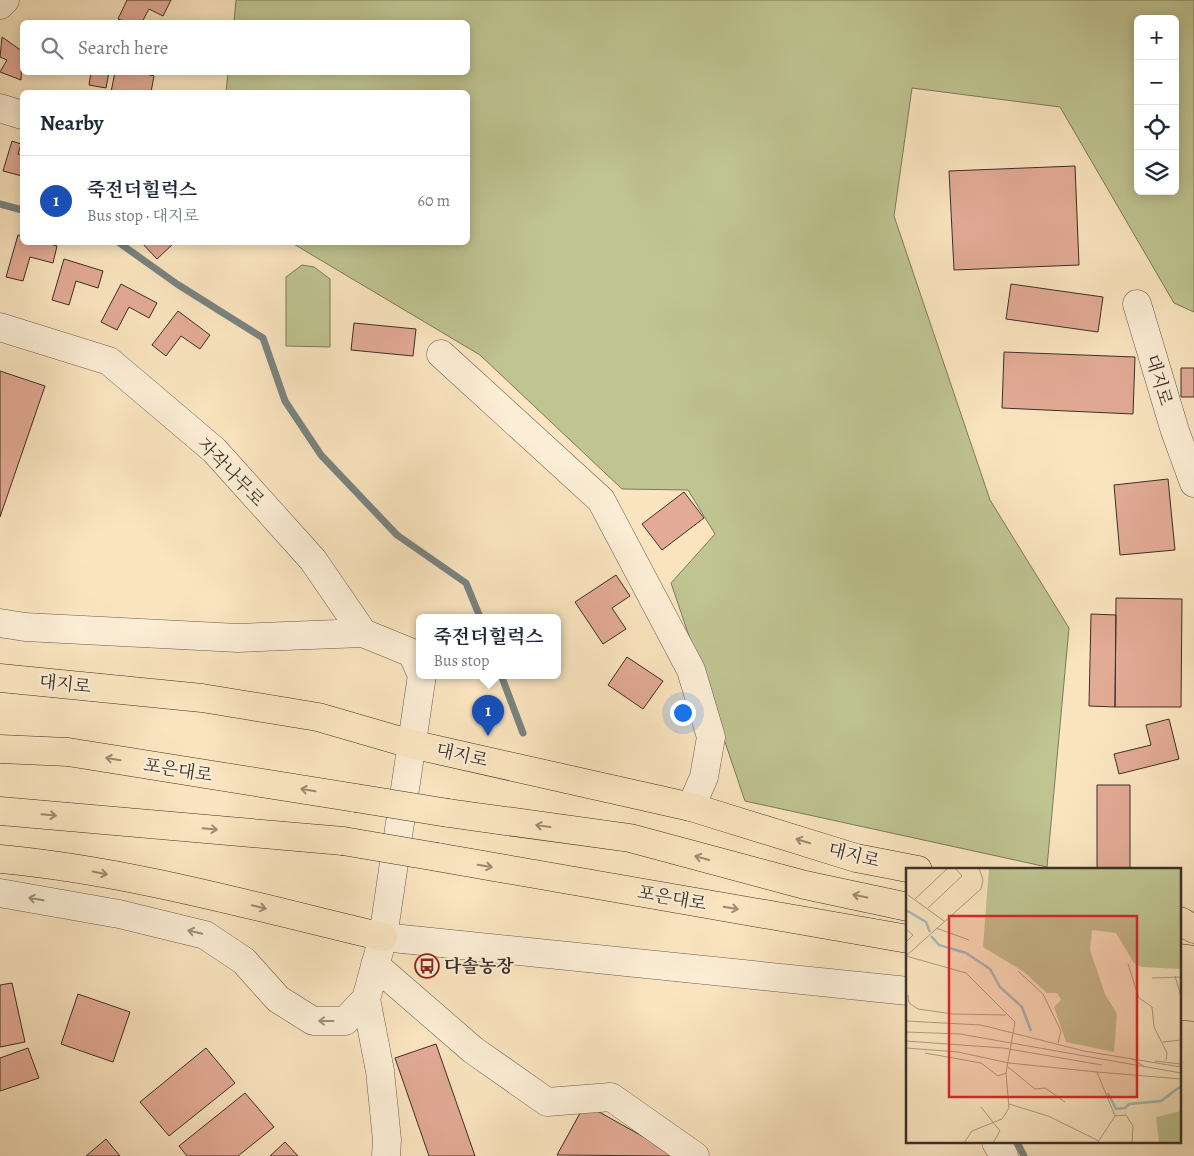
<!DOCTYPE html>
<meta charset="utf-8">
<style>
body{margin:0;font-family:Alegreya,"Noto Serif KR",serif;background:#f2f2f3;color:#1f2937}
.controls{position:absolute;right:15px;top:15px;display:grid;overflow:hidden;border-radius:8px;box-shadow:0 2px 12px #0003}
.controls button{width:45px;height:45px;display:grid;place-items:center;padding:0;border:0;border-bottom:1px solid #e0e1e3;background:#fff;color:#1f2937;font:25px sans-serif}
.you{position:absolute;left:682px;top:712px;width:18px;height:18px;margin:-12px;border:4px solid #fff;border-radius:50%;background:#1a73e8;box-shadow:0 0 0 8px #1a73e833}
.badge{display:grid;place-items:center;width:32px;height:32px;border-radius:50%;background:#8f2418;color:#fff;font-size:16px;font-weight:700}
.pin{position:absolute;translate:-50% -41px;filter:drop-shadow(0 1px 2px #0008)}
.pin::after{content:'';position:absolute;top:26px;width:18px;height:15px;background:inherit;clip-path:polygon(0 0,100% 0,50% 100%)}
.popup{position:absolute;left:416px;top:614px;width:145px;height:65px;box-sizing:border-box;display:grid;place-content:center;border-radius:8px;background:#fff;filter:drop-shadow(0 1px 4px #0005);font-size:16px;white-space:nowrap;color:#747a83}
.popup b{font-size:19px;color:#1f2937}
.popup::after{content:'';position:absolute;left:50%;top:100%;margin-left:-10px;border:10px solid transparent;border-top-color:#fff}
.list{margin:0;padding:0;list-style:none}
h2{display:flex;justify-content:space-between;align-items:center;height:65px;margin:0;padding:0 20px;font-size:21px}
h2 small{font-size:16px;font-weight:400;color:#747a83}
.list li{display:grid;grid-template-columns:32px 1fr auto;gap:15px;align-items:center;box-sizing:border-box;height:90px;padding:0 20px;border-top:1px solid #e0e1e3}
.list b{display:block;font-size:19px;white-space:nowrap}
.list p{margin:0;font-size:16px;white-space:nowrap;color:#747a83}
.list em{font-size:16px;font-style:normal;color:#747a83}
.icon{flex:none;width:28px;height:28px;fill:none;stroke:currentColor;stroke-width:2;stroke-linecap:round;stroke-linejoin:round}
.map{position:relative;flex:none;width:1194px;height:1156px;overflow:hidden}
.search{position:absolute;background:#fff;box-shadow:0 2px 12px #0003;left:20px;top:20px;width:450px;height:55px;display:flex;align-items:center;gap:12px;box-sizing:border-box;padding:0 18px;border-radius:8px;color:#747a83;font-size:19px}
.panel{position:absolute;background:#fff;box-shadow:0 2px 12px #0003;left:20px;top:90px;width:450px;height:155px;border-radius:8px}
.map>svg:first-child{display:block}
.green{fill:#bfc491;stroke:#7c7a5c;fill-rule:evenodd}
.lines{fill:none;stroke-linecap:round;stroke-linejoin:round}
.stream{stroke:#798481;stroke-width:7}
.building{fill:#e3ab96;stroke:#3a3028}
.minor-casing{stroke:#6a5d4e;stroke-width:29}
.major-casing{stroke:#3a3028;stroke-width:29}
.highway-casing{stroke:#3a3028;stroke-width:29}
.minor{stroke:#fceed6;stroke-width:28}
.major{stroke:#fae5c0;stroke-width:28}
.highway{stroke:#fae5c0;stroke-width:28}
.highway-bridge-casing{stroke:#3a3028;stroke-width:29;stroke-linecap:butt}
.highway-bridge{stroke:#fae5c0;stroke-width:28}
.oneway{stroke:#9a8a74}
.oneway2{stroke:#9b8f7f}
.labels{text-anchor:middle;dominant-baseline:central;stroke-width:4;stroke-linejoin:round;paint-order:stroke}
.street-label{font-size:18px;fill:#3a3028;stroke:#fceed6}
.poi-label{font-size:18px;font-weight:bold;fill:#3a3028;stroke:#fceed6;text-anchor:start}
.inset-river{fill:none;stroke:#a3bcbd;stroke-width:2.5}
.inset-road{fill:none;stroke:#ad9d83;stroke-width:1}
.view{fill:#d62828;fill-opacity:0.15;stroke:#d62828;stroke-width:2.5}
.inset-edge{fill:none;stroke:#3a3028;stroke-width:2.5}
</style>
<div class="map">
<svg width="1194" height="1156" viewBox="0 0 1194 1156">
<rect width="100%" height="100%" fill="#fae5c0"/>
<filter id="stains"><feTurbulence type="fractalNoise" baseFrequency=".004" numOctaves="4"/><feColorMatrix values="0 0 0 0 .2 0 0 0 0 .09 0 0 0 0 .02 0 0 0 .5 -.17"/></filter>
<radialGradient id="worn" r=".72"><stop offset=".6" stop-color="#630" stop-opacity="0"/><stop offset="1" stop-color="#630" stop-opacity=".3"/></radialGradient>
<path class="green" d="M 236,0 L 1194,0 L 1194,312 L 1174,303 L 1060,107 L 912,88 L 894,216 L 990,500 L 1069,628 L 1047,867 L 745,801 L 671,583 L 715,534 L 688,490 L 622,489 L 480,355 L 292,243 L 468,242 L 468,92 L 226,92 L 228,73 L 468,72 L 468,22 L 234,22 ZM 1138,19 L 1175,19 L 1175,191 L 1138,191 Z
M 302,265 L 314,267 L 330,279 L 330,347 L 286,346 L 286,277 Z"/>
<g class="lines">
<path class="stream" d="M 0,204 L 22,210
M 118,242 L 177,284 L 263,338 L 285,401 L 321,455 L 397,535 L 466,583 L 480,617
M 501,675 L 523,733
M 1017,1142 L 1024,1156"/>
</g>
<path class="building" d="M 127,0 L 171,0 L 163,16 L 149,9 L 142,22 L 126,22 L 118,19 Z
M 2,37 L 22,51 L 21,80 L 0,72 L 7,60 L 0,57 Z
M 91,72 L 109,72 L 106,88 L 89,85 Z
M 115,72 L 138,72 L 154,76 L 151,92 L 111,92 Z
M 12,141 L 21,144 L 18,154 L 22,155 L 22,176 L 3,171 Z
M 1075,166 L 1079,265 L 954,270 L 949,171 Z
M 18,235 L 22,236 L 22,242 L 44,242 L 57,246 L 53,263 L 30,257 L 23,281 L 6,277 Z
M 141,242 L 175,242 L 157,259 Z
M 64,259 L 103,271 L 98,288 L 76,281 L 69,305 L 52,300 Z
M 121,284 L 157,303 L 149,318 L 129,307 L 117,330 L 101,322 Z
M 1011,284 L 1103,297 L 1098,332 L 1006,319 Z
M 178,311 L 210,335 L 200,349 L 181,336 L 166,356 L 152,345 Z
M 354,323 L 416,329 L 413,356 L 351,350 Z
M 1004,352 L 1135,357 L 1133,414 L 1002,408 Z
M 1181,368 L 1194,368 L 1194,397 L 1181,397 Z
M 0,371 L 45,386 L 0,517 Z
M 1168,479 L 1175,550 L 1120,555 L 1114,485 Z
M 684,492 L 704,518 L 662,550 L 642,524 Z
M 616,575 L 630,596 L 612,608 L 626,629 L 603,644 L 575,602 Z
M 1116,598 L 1182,599 L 1181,707 L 1115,707 Z
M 1091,614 L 1116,615 L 1115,707 L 1089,706 Z
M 627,657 L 663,681 L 643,709 L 608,685 Z
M 1169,719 L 1179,759 L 1119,774 L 1114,754 L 1151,745 L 1146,725 Z
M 1097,785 L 1130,785 L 1130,869 L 1097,869 Z
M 12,983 L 25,1042 L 0,1047 L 0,985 Z
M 78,994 L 130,1012 L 113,1062 L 61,1044 Z
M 436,1044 L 475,1156 L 429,1156 L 395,1058 Z
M 28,1048 L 39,1078 L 0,1091 L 0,1058 Z
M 206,1048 L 235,1083 L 169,1136 L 140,1102 Z
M 245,1093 L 274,1127 L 238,1156 L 187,1156 L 179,1146 Z
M 585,1104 L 674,1154 L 673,1156 L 557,1155 Z
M 106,1139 L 120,1156 L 86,1156 Z
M 285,1142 L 298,1156 L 270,1156 Z"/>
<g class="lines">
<g class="minor-casing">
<path id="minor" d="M 0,5 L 5,0
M 0,108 L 22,115
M 1137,304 L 1175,431 L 1194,483
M 0,327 L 109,361 L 214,450 L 313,560 L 363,633 L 412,653 L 419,669
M 441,354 L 601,500 L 691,670 L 711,737 L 704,777 L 691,807
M 0,623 L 25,627 L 238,638 L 363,633
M 0,893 L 119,914 L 205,935 L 244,961 L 278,999 L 313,1021 L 345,1021 L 366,999
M 383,937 L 908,991
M 375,965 L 473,1050 L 547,1102 L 611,1097 L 695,1156
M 996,1142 L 1004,1156
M 386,1156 L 387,1140 L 380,1071 L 366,999 L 383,937 L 422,675"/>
</g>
<g class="major-casing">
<path id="major" d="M 0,678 L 202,698 L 318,717 L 411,744 L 691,807 L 856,858 L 918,870"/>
</g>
<g class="highway-casing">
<path id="highway" d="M 0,749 L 68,752 L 356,798
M 0,811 L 343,841
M 448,813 L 630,838 L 805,885 L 908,907
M 437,857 L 908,939
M 0,859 C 130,871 256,907 383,937
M 1180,921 L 1194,929
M 1180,958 L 1194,960
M 1180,980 L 1194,982
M 1180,1006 L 1194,1007"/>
</g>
<use href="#minor" class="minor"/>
<use href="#major" class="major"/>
<use href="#highway" class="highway"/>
<g class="highway-bridge-casing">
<path id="highway-bridge" d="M 356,798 L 448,813
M 343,841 L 437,857"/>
</g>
<use href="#highway-bridge" class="highway-bridge"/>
</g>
<defs><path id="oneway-shaft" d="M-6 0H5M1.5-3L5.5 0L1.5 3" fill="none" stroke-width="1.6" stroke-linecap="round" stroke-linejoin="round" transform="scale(1.25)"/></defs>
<g class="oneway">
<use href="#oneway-shaft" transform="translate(113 759) rotate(-171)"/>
<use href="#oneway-shaft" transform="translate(308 790) rotate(-171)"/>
<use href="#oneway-shaft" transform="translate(49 815) rotate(5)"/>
<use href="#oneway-shaft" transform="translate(543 826) rotate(-172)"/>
<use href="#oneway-shaft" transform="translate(210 829) rotate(5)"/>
<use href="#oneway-shaft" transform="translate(803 841) rotate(-163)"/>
<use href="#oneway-shaft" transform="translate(702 858) rotate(-165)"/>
<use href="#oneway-shaft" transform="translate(485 866) rotate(10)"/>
<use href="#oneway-shaft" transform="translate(100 873) rotate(11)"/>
<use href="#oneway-shaft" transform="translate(860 896) rotate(-168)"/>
<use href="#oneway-shaft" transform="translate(259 907) rotate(13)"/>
<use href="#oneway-shaft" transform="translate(731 908) rotate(10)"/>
</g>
<g class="oneway2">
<use href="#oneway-shaft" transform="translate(36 899) rotate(-170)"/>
<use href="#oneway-shaft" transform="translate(195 932) rotate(-166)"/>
<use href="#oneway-shaft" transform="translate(326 1021) rotate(180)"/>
</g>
<defs>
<g id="bus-ring" transform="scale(1.25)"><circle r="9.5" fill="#fceed6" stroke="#8f2418" stroke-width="1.5"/><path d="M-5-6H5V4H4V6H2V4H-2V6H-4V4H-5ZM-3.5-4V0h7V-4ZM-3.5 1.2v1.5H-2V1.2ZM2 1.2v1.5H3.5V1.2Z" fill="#8f2418"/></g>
</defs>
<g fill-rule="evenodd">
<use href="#bus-ring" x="427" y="966"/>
</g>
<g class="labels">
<g class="street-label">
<text transform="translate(1159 380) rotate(73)">대지로</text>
<text transform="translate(231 472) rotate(46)">자작나무로</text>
<text transform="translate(65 684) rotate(6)">대지로</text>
<text transform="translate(462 755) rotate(13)">대지로</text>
<text transform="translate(178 770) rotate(9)">포은대로</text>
<text transform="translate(854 855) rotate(14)">대지로</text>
<text transform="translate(672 898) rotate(10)">포은대로</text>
</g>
<g class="poi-label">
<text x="444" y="966">다솔농장</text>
</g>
</g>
<g transform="translate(906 868)">
<rect width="275" height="275" fill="#fae5c0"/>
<path d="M 83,0 L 275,0 L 275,101 L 236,99 L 228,95 L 210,65 L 186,62 L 184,82 L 199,126 L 211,146 L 208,184 L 160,174 L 148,139 L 155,132 L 151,125 L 141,125 L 118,104 L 77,79 ZM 275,243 L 275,275 L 253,275 L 250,249 Z" fill="#bfc491"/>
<path class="inset-river" d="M 0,42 L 20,54 L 24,64M 25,68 L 33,77 L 60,85 L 84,101 L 94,119 L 116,139 L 125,163M 202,225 L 210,241 L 219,240 L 223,236 L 255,233 L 275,218"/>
<path class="inset-road" d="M 2,27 L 38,53M 9,31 L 42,0M 22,40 L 56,8 L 49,0M 30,60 L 63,72M 0,61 L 7,67 L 0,74M 0,88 L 60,105 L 109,154 L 100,205 L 103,240 L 96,251 L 66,263 L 58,275M 0,88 L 75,21 L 77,12 L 73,0M 222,96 L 233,130 L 246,139 L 248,159 L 261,185 L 260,192M 112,103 L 137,126 L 155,163 L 152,175M 269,108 L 275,128M 246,110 L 275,109M 2,127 L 3,135 L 12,141 L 47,146 L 100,147M 0,153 L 75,157 L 178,183 L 275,199M 0,164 L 54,166 L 275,205M 0,173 L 97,180 L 196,197M 257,174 L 275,172M 0,180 L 52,184 L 103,195M 19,185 L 75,195 L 92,208 L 100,205M 226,191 L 239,199M 249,193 L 275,196M 103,195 L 191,204 L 209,248 L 220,247 L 227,258 L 226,275M 102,199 L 129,221 L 139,220 L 159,234M 191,204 L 275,211M 103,236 L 142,248 L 193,273M 75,239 L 94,263 L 87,275M 192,274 L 209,248"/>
<path class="view" d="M 43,48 L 231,48 L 231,229 L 43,229 Z"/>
<rect width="275" height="275" class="inset-edge"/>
</g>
<rect width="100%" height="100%" filter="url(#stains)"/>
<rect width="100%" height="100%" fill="url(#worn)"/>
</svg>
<div class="controls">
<button>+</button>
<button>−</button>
<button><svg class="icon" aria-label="locate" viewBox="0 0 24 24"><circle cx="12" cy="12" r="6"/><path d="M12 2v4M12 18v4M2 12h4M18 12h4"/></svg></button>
<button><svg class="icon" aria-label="layers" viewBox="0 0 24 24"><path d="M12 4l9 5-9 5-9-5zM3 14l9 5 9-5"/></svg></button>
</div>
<div class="you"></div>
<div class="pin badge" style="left:488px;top:736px;background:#1a4fb4">1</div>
<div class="popup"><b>죽전더힐럭스</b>Bus stop</div>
<div class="search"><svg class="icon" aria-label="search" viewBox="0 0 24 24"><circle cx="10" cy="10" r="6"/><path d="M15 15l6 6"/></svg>Search here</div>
<section class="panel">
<h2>Nearby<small></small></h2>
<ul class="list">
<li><span class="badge" style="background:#1a4fb4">1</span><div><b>죽전더힐럭스</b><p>Bus stop · 대지로</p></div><em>60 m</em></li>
</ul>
</section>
</div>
